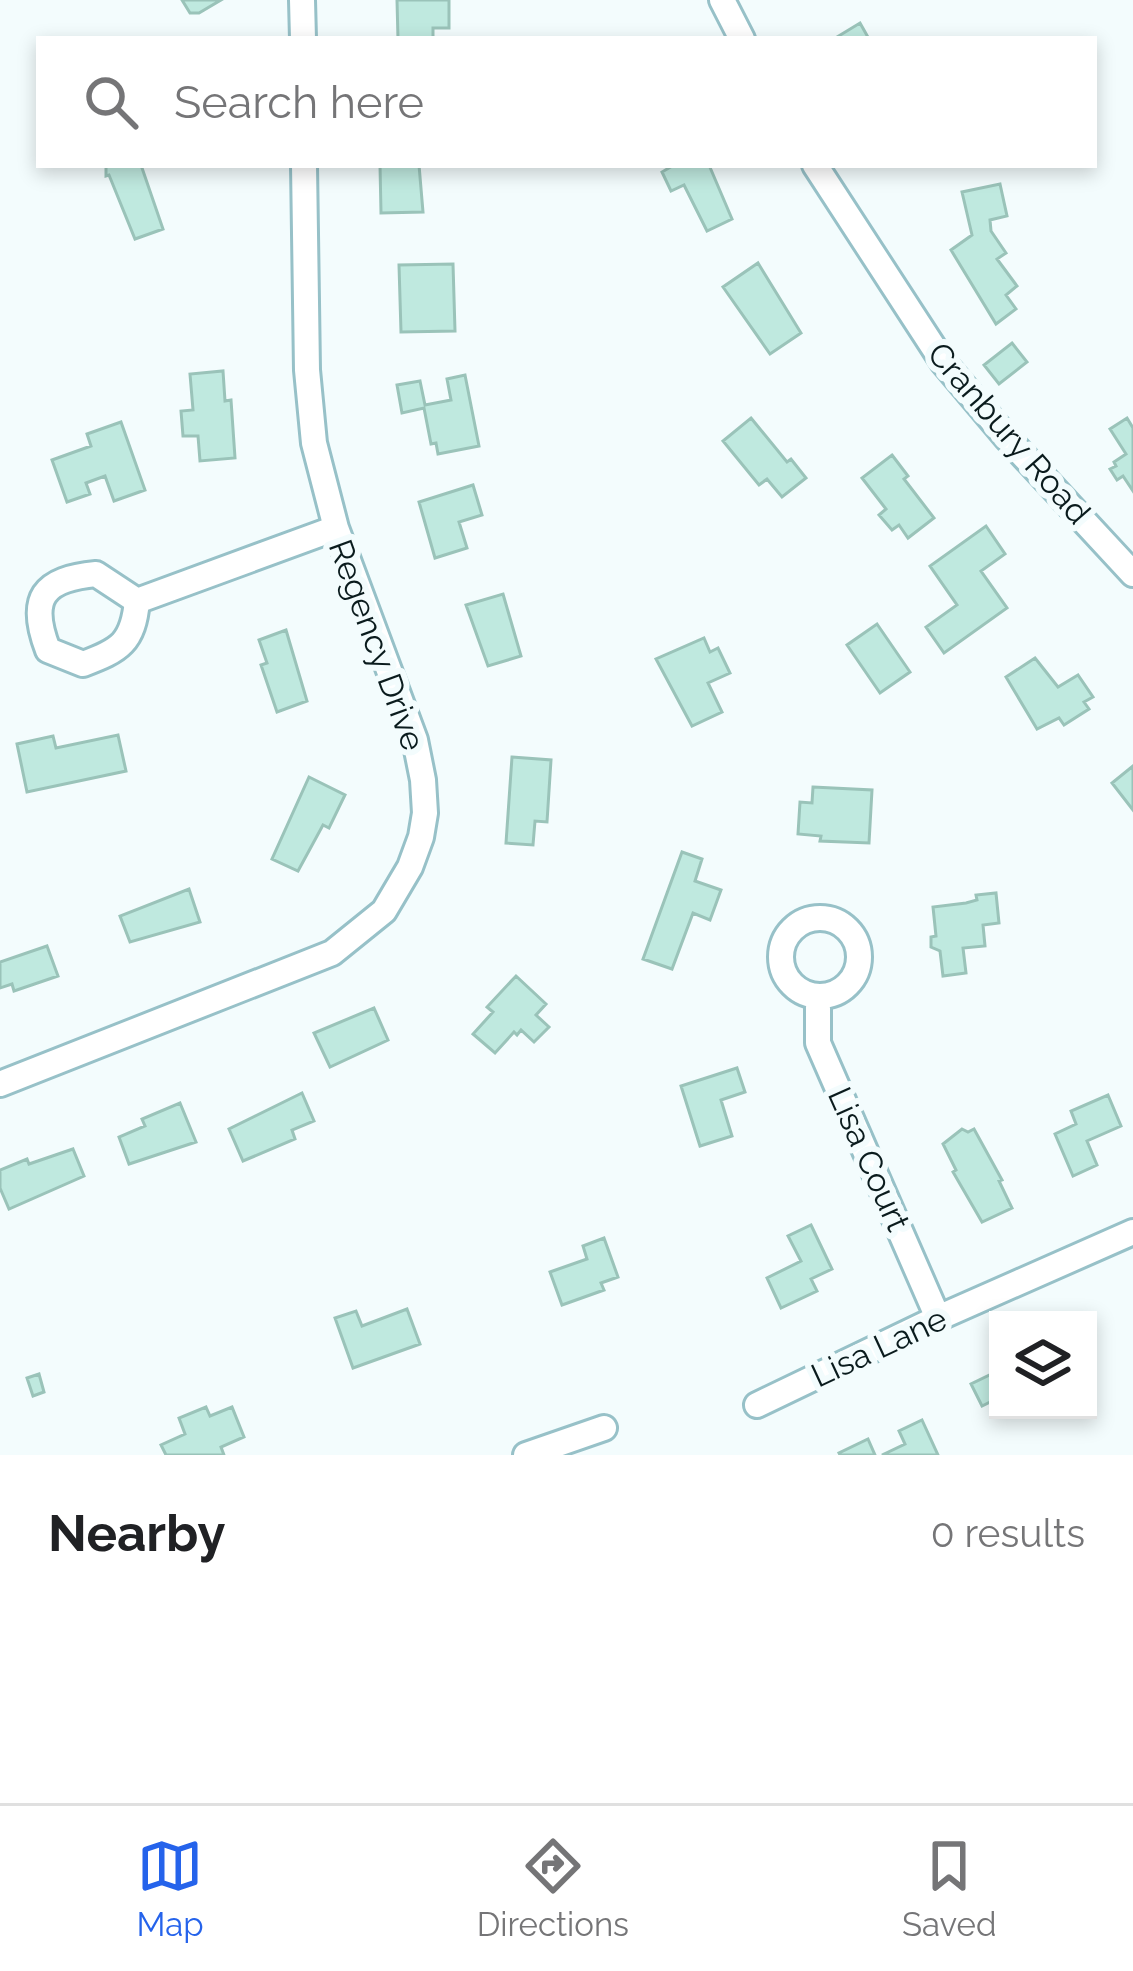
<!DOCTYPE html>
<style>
body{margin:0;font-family:Raleway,sans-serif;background:#f2f2f2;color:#202124}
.controls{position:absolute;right:36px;bottom:36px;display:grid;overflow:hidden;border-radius:0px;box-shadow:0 6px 18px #0003}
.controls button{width:108px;height:108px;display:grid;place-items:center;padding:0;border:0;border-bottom:3px solid #e0e0e0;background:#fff;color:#202124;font:60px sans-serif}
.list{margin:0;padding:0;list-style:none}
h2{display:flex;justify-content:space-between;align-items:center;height:156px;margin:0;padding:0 48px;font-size:51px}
h2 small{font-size:39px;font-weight:400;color:#757577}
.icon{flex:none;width:66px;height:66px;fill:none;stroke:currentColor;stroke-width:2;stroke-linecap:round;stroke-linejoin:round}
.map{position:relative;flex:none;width:1133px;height:1455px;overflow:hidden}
.search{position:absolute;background:#fff;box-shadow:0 6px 18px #0003;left:36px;right:36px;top:36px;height:132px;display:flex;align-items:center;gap:30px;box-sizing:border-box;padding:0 42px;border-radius:0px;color:#757577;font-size:45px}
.sheet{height:348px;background:#fff}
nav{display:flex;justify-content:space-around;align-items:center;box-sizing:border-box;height:168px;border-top:3px solid #e0e0e0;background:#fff;font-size:33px;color:#757577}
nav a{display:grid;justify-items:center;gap:6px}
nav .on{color:#2563eb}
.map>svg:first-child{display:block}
.building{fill:#bfe9df;stroke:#9ac3b9;stroke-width:3}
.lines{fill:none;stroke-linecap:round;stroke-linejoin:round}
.street-casing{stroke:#97c1c8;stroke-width:30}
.street{stroke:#fff;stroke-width:24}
.labels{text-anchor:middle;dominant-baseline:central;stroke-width:12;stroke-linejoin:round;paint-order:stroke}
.street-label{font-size:33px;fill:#0a1b1d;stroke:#f3fcfd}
</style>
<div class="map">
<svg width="1133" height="1455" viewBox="0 0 1133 1455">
<rect width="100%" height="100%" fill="#f3fcfd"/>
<path class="building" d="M 182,0 L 221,0 L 199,13 L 190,13 Z
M 397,0 L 449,0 L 449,28 L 433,28 L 433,39 L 398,39 Z
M 860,23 L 869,39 L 838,39 L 837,37 Z
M 106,165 L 141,165 L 163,229 L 135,239 L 109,175 L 106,176 Z
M 380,165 L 419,165 L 423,212 L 381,213 Z
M 709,165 L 732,219 L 707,231 L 684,185 L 671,191 L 662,172 L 674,165 Z
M 1000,184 L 1007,216 L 990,220 L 991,231 L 1006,253 L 997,259 L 1017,286 L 1006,295 L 1016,309 L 996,324 L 951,250 L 972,235 L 962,192 Z
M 758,263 L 801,333 L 770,354 L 723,287 Z
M 453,264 L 455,331 L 401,332 L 399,265 Z
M 1012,343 L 1027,362 L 999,384 L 984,365 Z
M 223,371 L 225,401 L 231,400 L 235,458 L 200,461 L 198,436 L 183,436 L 181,411 L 193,410 L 190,374 Z
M 465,375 L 479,446 L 438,454 L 436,443 L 431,444 L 424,408 L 402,413 L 397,385 L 420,381 L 425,405 L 451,400 L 447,379 Z
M 751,418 L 787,462 L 791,459 L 806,478 L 782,497 L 767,479 L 759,485 L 723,441 Z
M 1127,418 L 1133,428 L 1133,491 L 1123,476 L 1117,480 L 1110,469 L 1116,466 L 1114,462 L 1126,454 L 1110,429 Z
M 121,422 L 145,490 L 114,501 L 105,476 L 86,483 L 90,494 L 67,502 L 52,460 L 91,446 L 87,434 Z
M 892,455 L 908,476 L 904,479 L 934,518 L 908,538 L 899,525 L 892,530 L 879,515 L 886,509 L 862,478 Z
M 473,485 L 482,515 L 459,522 L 467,548 L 435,558 L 419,502 Z
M 986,526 L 1005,554 L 981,571 L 1007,608 L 944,653 L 926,627 L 957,605 L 930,566 Z
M 503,594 L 521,656 L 488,666 L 466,605 Z
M 877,624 L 910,672 L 880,693 L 847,645 Z
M 286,630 L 307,701 L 277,712 L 261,665 L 267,663 L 259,640 Z
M 704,638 L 710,652 L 718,648 L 730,673 L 708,683 L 722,712 L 692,726 L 656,659 Z
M 1035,658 L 1058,687 L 1078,675 L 1093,697 L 1084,702 L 1089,709 L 1064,725 L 1059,718 L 1037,729 L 1006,677 Z
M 118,735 L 126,771 L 27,792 L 17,744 L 53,736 L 56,748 Z
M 512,757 L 551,760 L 547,822 L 535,821 L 533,845 L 506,843 Z
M 1133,766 L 1133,810 L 1112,783 Z
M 309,777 L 345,795 L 329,828 L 323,825 L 298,871 L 272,859 Z
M 813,787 L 872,790 L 869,843 L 820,841 L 821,836 L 798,834 L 800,802 L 812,803 Z
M 682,852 L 702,859 L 695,881 L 721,890 L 710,920 L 693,913 L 672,969 L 643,959 Z
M 189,889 L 200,922 L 130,942 L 120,916 Z
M 996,893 L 999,923 L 983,925 L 985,946 L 963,948 L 966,973 L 943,976 L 940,951 L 931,947 L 931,937 L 936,936 L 933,907 L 966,903 L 977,900 L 976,895 Z
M 47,946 L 58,976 L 14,991 L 12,984 L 0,988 L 0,962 Z
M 516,976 L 546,1004 L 536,1015 L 549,1027 L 534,1042 L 521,1030 L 517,1035 L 514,1032 L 495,1053 L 473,1034 L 493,1012 L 487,1007 Z
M 374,1008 L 388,1040 L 330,1067 L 314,1033 Z
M 737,1068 L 745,1092 L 721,1100 L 732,1136 L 700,1146 L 681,1086 Z
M 302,1093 L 314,1121 L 292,1130 L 295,1139 L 243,1161 L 229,1129 Z
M 1108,1095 L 1121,1126 L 1087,1141 L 1097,1165 L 1073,1176 L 1055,1134 L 1076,1124 L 1071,1111 Z
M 180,1103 L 196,1142 L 129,1164 L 119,1137 L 145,1126 L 142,1119 Z
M 962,1129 L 968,1132 L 974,1129 L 1002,1180 L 999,1181 L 1012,1208 L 982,1222 L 953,1172 L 956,1170 L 943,1144 Z
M 73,1149 L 84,1176 L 9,1209 L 0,1188 L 0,1170 L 27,1159 L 29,1164 Z
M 811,1225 L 832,1269 L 811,1279 L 817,1291 L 781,1308 L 767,1278 L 801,1261 L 788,1236 Z
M 604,1238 L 618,1277 L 601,1283 L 604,1290 L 562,1305 L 550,1272 L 587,1259 L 583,1246 Z
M 407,1309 L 420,1344 L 353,1368 L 335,1318 L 356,1311 L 362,1326 Z
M 998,1371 L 998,1398 L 982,1406 L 971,1384 Z
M 39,1374 L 44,1392 L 33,1396 L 27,1378 Z
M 206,1407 L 210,1416 L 232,1407 L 244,1437 L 221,1447 L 224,1455 L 166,1455 L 161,1445 L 185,1434 L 179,1418 Z
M 922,1420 L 938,1455 L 882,1455 L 905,1444 L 899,1431 Z
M 868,1439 L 875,1455 L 840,1455 L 839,1453 Z"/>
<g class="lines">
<g class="street-casing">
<path id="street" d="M 302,0 L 303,39
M 722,0 L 742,39
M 815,165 L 943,362 L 1007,438 L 1133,574
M 96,574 L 137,601 C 133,643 120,650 83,664 L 48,650 C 28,598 43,579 96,574 Z
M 137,601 L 336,528
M781 957a39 39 0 1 1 78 0a39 39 0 1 1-78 0Z
M 818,996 L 818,1043 L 938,1318
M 0,1084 L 332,953 L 384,911 L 410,867 L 421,837 L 425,813 L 423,780 L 415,740 L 336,528 L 314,443 L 307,370 L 304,165
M 757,1405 L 938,1318 L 1133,1232
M 526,1455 L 604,1428"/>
</g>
<use href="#street" class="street"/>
</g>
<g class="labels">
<g class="street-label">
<text transform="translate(1009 433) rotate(49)">Cranbury Road</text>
<text transform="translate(377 645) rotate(70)">Regency Drive</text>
<text transform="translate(869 1159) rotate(66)">Lisa Court</text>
<text transform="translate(879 1347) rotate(-25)">Lisa Lane</text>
</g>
</g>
</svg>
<div class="controls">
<button><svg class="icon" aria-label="layers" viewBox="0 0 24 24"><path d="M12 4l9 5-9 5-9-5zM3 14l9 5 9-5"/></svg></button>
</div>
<div class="search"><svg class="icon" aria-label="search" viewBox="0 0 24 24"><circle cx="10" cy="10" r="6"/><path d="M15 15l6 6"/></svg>Search here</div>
</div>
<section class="sheet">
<h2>Nearby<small>0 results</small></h2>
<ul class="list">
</ul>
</section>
<nav>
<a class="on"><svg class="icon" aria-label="map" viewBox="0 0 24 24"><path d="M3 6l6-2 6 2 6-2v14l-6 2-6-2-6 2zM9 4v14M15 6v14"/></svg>Map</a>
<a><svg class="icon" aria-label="directions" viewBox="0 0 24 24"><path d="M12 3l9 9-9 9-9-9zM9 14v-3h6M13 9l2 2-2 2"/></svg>Directions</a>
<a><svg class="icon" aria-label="saved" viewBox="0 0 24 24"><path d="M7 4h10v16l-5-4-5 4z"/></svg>Saved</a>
</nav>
